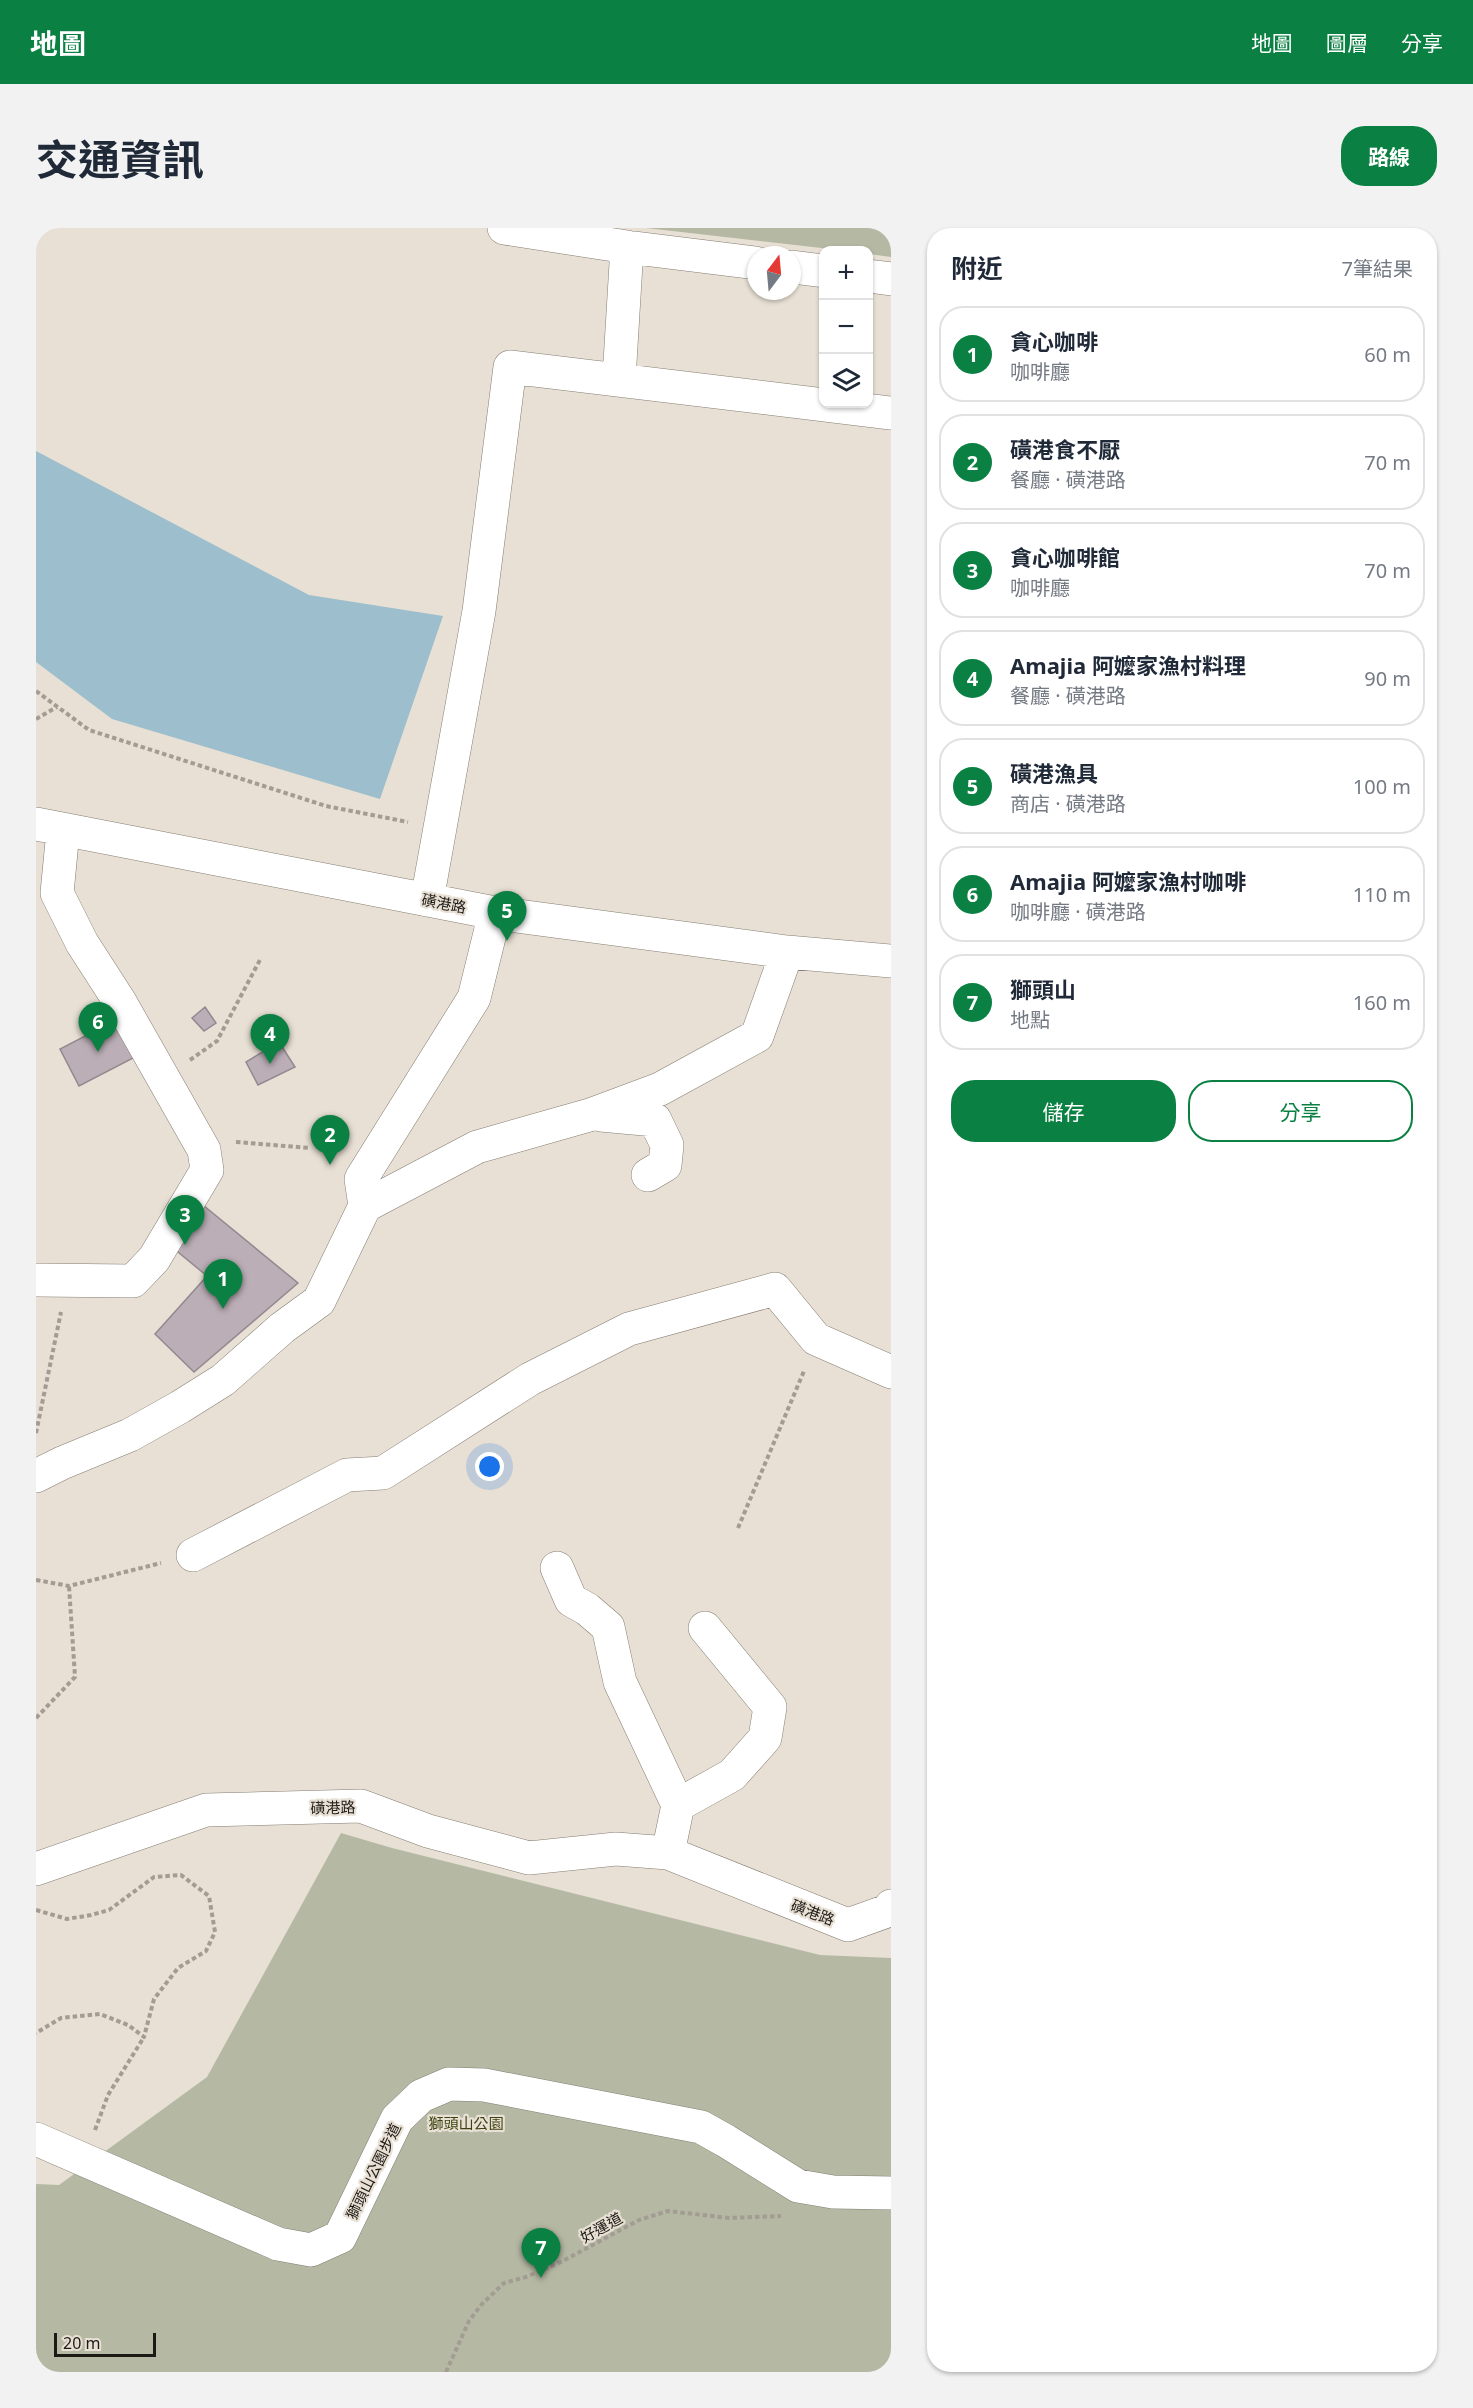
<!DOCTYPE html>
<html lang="zh-TW">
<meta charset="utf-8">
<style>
body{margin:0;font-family:"Noto Sans","Noto Sans TC",sans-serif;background:#f2f2f3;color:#1f2937}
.controls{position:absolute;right:18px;top:18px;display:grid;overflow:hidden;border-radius:12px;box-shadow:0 2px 4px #0004}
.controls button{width:54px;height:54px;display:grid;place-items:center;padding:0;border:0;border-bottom:2px solid #e0e1e3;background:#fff;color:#1f2937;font:30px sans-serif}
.compass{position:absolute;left:711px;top:18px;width:54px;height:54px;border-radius:50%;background:#fff;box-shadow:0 2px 4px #0004;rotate:16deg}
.scale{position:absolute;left:18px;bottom:15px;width:102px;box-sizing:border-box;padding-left:6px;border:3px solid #1d1a16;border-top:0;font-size:16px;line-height:21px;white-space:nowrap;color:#1d1a16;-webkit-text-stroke:4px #e8e0d4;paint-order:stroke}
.you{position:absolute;left:454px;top:1239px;width:21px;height:21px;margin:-15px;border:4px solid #fff;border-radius:50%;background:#1a73e8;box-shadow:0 0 0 9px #1a73e833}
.badge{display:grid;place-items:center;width:39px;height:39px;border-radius:50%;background:#0b8043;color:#fff;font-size:20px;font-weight:700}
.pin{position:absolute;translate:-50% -50px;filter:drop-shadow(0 2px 3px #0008)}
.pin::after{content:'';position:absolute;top:32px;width:21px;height:18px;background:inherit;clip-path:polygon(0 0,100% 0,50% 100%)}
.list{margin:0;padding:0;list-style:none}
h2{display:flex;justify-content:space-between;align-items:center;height:78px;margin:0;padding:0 24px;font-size:26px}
h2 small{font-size:20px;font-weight:400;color:#747a83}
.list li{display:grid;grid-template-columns:39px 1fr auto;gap:18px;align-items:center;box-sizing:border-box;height:96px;margin:0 12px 12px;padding:0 12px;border:2px solid #e0e1e3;border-radius:24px}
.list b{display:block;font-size:22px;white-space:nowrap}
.list p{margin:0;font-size:20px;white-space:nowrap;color:#747a83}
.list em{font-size:20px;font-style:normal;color:#747a83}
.actions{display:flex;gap:12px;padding:18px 24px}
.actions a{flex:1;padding:14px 0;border:2px solid #0b8043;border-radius:24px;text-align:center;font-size:21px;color:#0b8043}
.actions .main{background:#0b8043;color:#fff}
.icon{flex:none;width:33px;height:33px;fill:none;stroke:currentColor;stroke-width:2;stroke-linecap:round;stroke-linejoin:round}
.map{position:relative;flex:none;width:855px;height:2144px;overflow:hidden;border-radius:24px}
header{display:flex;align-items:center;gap:36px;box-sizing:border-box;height:84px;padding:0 30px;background:#0b8043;color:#fff}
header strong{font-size:28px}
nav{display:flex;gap:33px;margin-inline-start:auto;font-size:21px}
.intro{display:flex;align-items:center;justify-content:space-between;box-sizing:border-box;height:144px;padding:0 36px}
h1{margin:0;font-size:42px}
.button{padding:15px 27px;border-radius:24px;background:#0b8043;color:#fff;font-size:21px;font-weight:700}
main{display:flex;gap:36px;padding:0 36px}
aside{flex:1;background:#fff;border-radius:24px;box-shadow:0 2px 4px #0004}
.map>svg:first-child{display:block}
.green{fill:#b5b9a4}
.water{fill:#9cbecd}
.building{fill:#bbaeb6;stroke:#948890;stroke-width:1.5}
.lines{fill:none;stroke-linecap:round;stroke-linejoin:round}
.minor-casing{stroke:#857d72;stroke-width:34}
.path{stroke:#a29c93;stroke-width:4;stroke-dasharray:4.5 3;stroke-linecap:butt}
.minor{stroke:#fff;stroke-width:33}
.labels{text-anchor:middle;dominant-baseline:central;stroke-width:4.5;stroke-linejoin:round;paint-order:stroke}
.street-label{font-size:15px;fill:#1d1a16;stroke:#e8e0d4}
.park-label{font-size:15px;fill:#3c4310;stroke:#e8e0d4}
</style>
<header>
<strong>地圖</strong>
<nav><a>地圖</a><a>圖層</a><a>分享</a></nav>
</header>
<div class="intro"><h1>交通資訊</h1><a class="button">路線</a></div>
<main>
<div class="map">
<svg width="855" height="2144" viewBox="0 0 855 2144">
<rect width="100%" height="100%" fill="#e8e0d4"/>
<path class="green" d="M 610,0 L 855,0 L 855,29 L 833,26 L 832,22 L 803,22 Z
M 305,1605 L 356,1620 L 784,1727 L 855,1730 L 855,2144 L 0,2144 L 0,1956 L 23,1957 L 171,1849 Z"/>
<path class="water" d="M 0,223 L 273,367 L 407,388 L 344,571 L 76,491 L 0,434 Z"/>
<path class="building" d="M 169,779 L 180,795 L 168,803 L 156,790 Z
M 82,791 L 101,828 L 43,858 L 24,821 Z
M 243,814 L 259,839 L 222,857 L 210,834 Z
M 162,973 L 262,1055 L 158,1144 L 119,1106 L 171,1048 L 136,1019 Z"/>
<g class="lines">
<g class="minor-casing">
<path id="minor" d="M 468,0 L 591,19 L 720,35
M 756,39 L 788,43
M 832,48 L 855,51
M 583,151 L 591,19
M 0,596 L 459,685 L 751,724 L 855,733
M 391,672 L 443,383 L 474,139 L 855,185
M 565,887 L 619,892 L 631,917 L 629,937 L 612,947
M 329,978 L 441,919 L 557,886 L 624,861 L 721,808 L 751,724
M 0,1052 L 97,1053 L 118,1031 L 171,942 L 168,922 L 84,774 L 46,715 L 21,665 L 27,603
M 0,1248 L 26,1235 L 94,1207 L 144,1179 L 187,1152 L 246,1100 L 283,1073 L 329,978 L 325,951 L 438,770 L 459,685
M 157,1327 L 311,1247 L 347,1245 L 494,1151 L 593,1101 L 739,1061 L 780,1111 L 855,1144
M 521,1340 L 535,1372 L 551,1381 L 572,1399 L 584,1454 L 642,1577 L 632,1625
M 642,1577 L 696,1547 L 729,1510 L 734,1479 L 669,1400
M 0,1641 L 170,1582 L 325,1578 L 392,1603 L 493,1630 L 580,1621 L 632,1625 L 812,1697 L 851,1683 L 855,1678
M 0,1911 L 242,2016 L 275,2022 L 304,2009 L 361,1891 L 385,1868 L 413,1856 L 448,1857 L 665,1899 L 690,1913 L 762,1958 L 797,1964 L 855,1965"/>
</g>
<path class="path" d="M 0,463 L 53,502 L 290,578 L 372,594
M 0,491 L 21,479
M 154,832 L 181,813 L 225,730
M 200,914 L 274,920
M 0,1205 L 25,1084
M 702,1300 L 768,1143
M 0,1352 L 33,1358 L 125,1335
M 0,1490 L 39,1449 L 33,1358
M 0,1682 L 31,1691 L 55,1687 L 73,1682 L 118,1649 L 145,1647 L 173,1668 L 179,1704 L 170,1723 L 142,1740 L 118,1771 L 108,1809 L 92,1797 L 64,1786 L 25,1790 L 0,1805
M 59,1902 L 72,1867 L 108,1809
M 410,2144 L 433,2093 L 445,2077 L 468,2055 L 490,2049 L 525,2034 L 603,1992 L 632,1983 L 693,1990 L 745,1988"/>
<use href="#minor" class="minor"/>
</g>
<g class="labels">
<g class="street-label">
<text transform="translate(408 675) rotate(11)">磺港路</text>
<text transform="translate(297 1579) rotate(-1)">磺港路</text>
<text transform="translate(777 1684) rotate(21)">磺港路</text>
<text transform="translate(337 1943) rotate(-64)">獅頭山公園步道</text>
<text transform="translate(565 1999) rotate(-29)">好運道</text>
</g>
<g class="park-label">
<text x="430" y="1895">獅頭山公園</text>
</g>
</g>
</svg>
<div class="controls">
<button>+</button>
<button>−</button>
<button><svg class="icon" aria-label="layers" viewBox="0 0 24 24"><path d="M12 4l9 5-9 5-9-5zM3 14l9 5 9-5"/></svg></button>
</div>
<svg class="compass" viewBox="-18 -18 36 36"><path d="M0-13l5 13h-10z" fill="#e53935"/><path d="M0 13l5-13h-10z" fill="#747a83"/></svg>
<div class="scale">20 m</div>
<div class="you"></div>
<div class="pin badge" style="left:187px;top:1081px">1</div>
<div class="pin badge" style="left:294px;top:937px">2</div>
<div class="pin badge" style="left:149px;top:1017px">3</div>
<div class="pin badge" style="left:234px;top:836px">4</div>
<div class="pin badge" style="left:471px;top:713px">5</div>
<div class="pin badge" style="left:62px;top:824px">6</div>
<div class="pin badge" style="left:505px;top:2050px">7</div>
</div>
<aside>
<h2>附近<small>7筆結果</small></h2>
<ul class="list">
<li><span class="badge">1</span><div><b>貪心咖啡</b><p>咖啡廳</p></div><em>60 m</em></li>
<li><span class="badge">2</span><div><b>磺港食不厭</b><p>餐廳 · 磺港路</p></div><em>70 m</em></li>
<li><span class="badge">3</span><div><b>貪心咖啡館</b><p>咖啡廳</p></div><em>70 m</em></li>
<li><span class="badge">4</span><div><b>Amajia 阿嬤家漁村料理</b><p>餐廳 · 磺港路</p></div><em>90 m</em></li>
<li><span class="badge">5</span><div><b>磺港漁具</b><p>商店 · 磺港路</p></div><em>100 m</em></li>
<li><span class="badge">6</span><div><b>Amajia 阿嬤家漁村咖啡</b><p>咖啡廳 · 磺港路</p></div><em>110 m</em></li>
<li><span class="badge">7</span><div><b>獅頭山</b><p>地點</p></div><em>160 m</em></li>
</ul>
<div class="actions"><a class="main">儲存</a><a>分享</a></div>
</aside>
</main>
